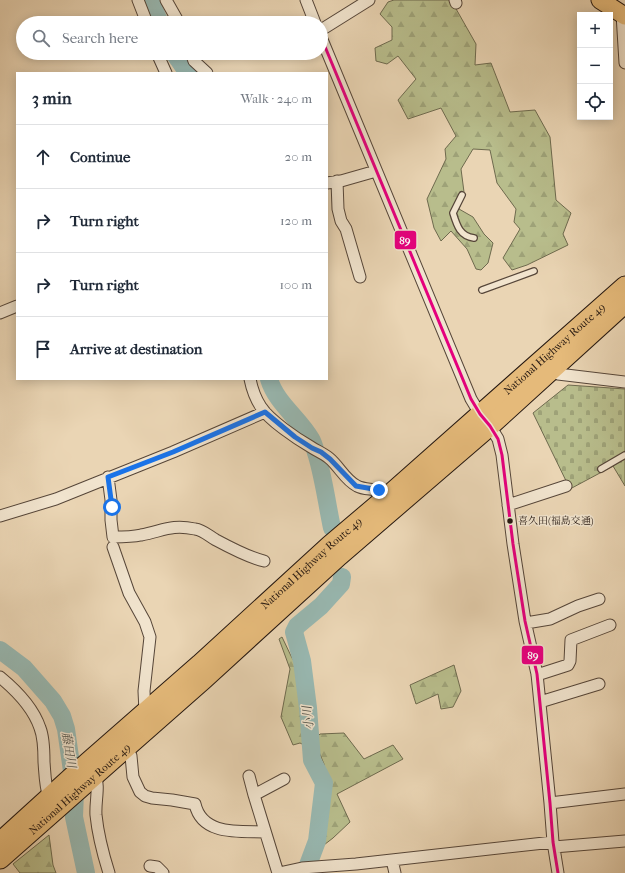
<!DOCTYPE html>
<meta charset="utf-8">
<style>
body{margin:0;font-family:"IM FELL French Canon","Noto Serif JP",serif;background:#f6f6f7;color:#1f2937}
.controls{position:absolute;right:12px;top:12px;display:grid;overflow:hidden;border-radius:0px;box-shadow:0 2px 10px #0003}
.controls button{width:36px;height:36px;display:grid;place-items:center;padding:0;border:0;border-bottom:1px solid #e0e1e3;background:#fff;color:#1f2937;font:20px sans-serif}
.stop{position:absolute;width:12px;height:12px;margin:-9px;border:3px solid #1a73e8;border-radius:50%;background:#fff}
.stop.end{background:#1a73e8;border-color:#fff;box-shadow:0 1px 4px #0008}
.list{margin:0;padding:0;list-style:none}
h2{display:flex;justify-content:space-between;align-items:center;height:52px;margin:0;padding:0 16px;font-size:17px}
h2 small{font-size:13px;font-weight:400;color:#747a83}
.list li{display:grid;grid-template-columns:26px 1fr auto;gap:12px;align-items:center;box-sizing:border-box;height:64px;padding:0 16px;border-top:1px solid #e0e1e3}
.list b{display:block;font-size:15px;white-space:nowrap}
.list em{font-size:13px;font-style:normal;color:#747a83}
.icon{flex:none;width:22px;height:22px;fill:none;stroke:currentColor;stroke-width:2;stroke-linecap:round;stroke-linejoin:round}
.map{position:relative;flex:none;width:625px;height:873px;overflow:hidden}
.search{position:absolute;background:#fff;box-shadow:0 2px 10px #0003;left:16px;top:16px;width:312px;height:44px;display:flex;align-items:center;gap:10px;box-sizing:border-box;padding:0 14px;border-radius:22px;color:#747a83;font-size:15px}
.panel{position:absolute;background:#fff;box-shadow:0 2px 10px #0003;left:16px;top:72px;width:312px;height:308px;border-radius:0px}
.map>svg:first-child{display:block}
.forest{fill:url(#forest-firs);stroke:#6e6a4e}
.cemetery{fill:url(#cemetery-stones);stroke:#6e6a4e}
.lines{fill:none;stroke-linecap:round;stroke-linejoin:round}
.river{stroke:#98b8b1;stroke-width:18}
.lane-casing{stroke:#564639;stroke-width:8}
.street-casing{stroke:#564639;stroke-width:13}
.primary-casing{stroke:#241710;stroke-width:19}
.highway-casing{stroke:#241710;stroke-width:21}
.lane{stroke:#f1e4ce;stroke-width:5.5}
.street{stroke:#f1e4ce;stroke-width:11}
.primary{stroke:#e5ba7a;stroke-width:17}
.highway{stroke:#e5ba7a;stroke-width:19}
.bus-1-casing{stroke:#f1e4ce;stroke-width:6}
.bus-1{stroke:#e5007d;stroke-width:3}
.route{stroke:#1a73e8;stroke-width:5}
.bus-dot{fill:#241710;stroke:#f1e4ce;stroke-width:1.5}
.labels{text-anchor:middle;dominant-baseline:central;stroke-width:3;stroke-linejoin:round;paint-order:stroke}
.bus-label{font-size:10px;fill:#241710;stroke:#f1e4ce;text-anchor:start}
.street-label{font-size:11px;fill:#241710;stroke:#f1e4ce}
.water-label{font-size:12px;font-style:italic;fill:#4d4f48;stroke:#f1e4ce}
.line-badge{stroke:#f1e4ce;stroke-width:1.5}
.badge-label{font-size:11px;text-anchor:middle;font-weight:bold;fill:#fff}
</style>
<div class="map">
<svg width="625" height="873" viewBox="0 0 625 873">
<defs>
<pattern id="forest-firs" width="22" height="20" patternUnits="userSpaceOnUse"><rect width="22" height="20" fill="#b8bd8c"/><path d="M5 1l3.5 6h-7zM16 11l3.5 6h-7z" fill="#9ea278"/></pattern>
<pattern id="cemetery-stones" width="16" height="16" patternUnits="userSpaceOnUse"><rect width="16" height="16" fill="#b8bd8c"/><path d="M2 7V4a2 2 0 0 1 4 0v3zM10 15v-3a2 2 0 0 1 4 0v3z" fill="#9ea278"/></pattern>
</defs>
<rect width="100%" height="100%" fill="#ead5b4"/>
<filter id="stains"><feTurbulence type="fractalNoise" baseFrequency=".005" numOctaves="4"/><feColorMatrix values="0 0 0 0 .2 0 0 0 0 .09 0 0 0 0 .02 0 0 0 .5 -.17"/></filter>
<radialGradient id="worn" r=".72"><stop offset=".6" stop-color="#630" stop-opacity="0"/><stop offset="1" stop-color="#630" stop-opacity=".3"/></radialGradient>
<path class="forest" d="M 394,0 L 451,0 L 476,44 L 475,65 L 491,63 L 510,112 L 535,110 L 550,137 L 556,200 L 571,213 L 563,234 L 568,245 L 527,265 L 512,270 L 503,258 L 520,229 L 514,222 L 516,209 L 497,183 L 490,150 L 473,149 L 461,169 L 464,192 L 459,209 L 473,217 L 484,234 L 493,243 L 488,263 L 481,270 L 476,269 L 467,249 L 451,231 L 441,241 L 434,228 L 427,199 L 446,159 L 445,149 L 456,136 L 441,108 L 408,119 L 398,100 L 416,79 L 398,56 L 387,64 L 376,61 L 375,48 L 392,40 L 392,27 L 380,14 L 388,2 Z
M 282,637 L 292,658 L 300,669 L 306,746 L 300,743 L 293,745 L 281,717 L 290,669 L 279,639 Z
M 454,665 L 461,691 L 453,707 L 441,709 L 438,694 L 416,704 L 410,685 Z
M 344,733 L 364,759 L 393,745 L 403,759 L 337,794 L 350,822 L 333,838 L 320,848 L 327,823 L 327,781 L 324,764 L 319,752 L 316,738 L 320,734 Z
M 49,835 L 53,865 L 56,873 L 20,873 L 13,864 Z"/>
<path class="cemetery" d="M 568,385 L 625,389 L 625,486 L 613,466 L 570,489 L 533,413 Z"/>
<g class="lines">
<path class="river" d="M 150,0 L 160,23
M 174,53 L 188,73
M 269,379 C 276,403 299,418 311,439 C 314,444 315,450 317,456 C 324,480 327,504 332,528
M 0,650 L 24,668 L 53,701 L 62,716 L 66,729 L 75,792 L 74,817 L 86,873
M 305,873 L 317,841 L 324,783 L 312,760 L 308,708 L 302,661 L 294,632 L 297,626 L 321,606 L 341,584 L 342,577"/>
<g class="lane-casing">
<path id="lane" d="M 462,195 L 453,213 C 457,226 460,236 474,238
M 482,290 L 534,271
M 601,469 L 625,455"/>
</g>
<g class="street-casing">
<path id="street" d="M 138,0 L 147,23
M 166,0 L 179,23
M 306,0 L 315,23
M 455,0 L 456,3
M 622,14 L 625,63
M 321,30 L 369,0
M 321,37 L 471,399 L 480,414 L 490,426 L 498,439 L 502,455 L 513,544 L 525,621 L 537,674 L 550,803 L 553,842 L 558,873
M 157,53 L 166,73
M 191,53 L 194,61 L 207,73
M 337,181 L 338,209 L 341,221 L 346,229 L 360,277
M 327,183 L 341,181 L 376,171
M 0,313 L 17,306
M 552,370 L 558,374 L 625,382
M 250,379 C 252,389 255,398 261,407 C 269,420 297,439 311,447 C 317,451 323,453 329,458 C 339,466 345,480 357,486 C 366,491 377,487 389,495
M 108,477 L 111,500 L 111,520 L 113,537 C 122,537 132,537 141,535 C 163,531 171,524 195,529 C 203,530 209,536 216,540 C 229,547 251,558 264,561
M 508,505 L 566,486
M 0,516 L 56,499 L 173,452 L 265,412
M 113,547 L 129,593 L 145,622 L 150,637 L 144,691 L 145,712
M 526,623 L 550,619 L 578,606 L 599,599
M 537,675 L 568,665 L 570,661 L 571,640 L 610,625
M 0,677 C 17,691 33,707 40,728 C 44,738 44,751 44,762 C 45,774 45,786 49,798
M 540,702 L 599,684
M 126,746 L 131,756 L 133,777 L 140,792 L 145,796 L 152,798 L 172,800 L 195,804 C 202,836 240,831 265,832
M 95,774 C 100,787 95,801 96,815 C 98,835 103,854 109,873
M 249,776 L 254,795
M 550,803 L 625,794
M 554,847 L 625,841
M 392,860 L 395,873
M 150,866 L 157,867 L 163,873
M 278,873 L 254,795 L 284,779
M 279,873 L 302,868 L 356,864 L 553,842"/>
</g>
<g class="primary-casing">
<path id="primary" d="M 600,0 L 625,16"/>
</g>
<g class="highway-casing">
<g id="highway">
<path id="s1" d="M 0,842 L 88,762 L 200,664 L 330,545 L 389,495 L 625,286"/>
<path id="s2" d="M 0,859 L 203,680 L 339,556 L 490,426 L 622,306"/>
</g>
</g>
<use href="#lane" class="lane"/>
<use href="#street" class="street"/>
<use href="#primary" class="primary"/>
<use href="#highway" class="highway"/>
<g class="bus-1-casing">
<path id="bus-1" d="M 321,37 L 471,399 L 480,414 L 490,426 L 498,439 L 502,455 L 513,544 L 525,621 L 537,674 L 550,803 L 553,842 L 558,873"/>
</g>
<use href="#bus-1" class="bus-1"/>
</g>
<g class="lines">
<path class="route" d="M 112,507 L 108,477 L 173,452 L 265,412 L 295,437 L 312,448 L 321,452 L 330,459 L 356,486 L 379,490"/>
</g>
<circle class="bus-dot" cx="510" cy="521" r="3.5"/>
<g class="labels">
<g class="bus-label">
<text x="518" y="521">喜久田(福島交通)</text>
</g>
<g class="street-label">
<text stroke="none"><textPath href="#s1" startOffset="742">National Highway Route 49</textPath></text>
<text stroke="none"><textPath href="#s1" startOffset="418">National Highway Route 49</textPath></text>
<text stroke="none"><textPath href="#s2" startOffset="106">National Highway Route 49</textPath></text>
</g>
<g class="water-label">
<text transform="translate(308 718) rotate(-96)">小川</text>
<text transform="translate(69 750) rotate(81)">藤田川</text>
</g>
</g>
<g class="line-badge">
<rect x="394" y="230" width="23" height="20" rx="4" fill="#e5007d"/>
<rect x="521" y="645" width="23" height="20" rx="4" fill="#e5007d"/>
</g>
<g class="badge-label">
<text x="405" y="244">89</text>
<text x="533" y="659">89</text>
</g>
<rect width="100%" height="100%" filter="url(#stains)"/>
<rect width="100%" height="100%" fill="url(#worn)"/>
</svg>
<div class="controls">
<button>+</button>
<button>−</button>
<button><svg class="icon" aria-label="locate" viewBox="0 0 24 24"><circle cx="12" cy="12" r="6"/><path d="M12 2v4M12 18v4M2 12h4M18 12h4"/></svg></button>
</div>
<div class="stop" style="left:112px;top:507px"></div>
<div class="stop end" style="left:379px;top:490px"></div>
<div class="search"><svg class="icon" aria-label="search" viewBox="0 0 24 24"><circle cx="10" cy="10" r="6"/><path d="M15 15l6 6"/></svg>Search here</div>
<section class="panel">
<h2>3 min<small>Walk · 240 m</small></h2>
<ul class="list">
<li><svg class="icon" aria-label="ahead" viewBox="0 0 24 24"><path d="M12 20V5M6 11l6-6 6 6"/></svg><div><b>Continue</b></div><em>20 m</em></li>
<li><svg class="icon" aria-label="right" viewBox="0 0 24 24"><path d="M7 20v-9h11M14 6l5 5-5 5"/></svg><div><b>Turn right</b></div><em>120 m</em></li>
<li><svg class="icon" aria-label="right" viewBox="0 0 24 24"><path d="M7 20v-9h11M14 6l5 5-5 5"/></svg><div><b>Turn right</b></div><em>100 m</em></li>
<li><svg class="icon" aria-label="arrive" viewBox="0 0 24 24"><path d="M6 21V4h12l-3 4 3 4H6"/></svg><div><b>Arrive at destination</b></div></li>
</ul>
</section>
</div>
